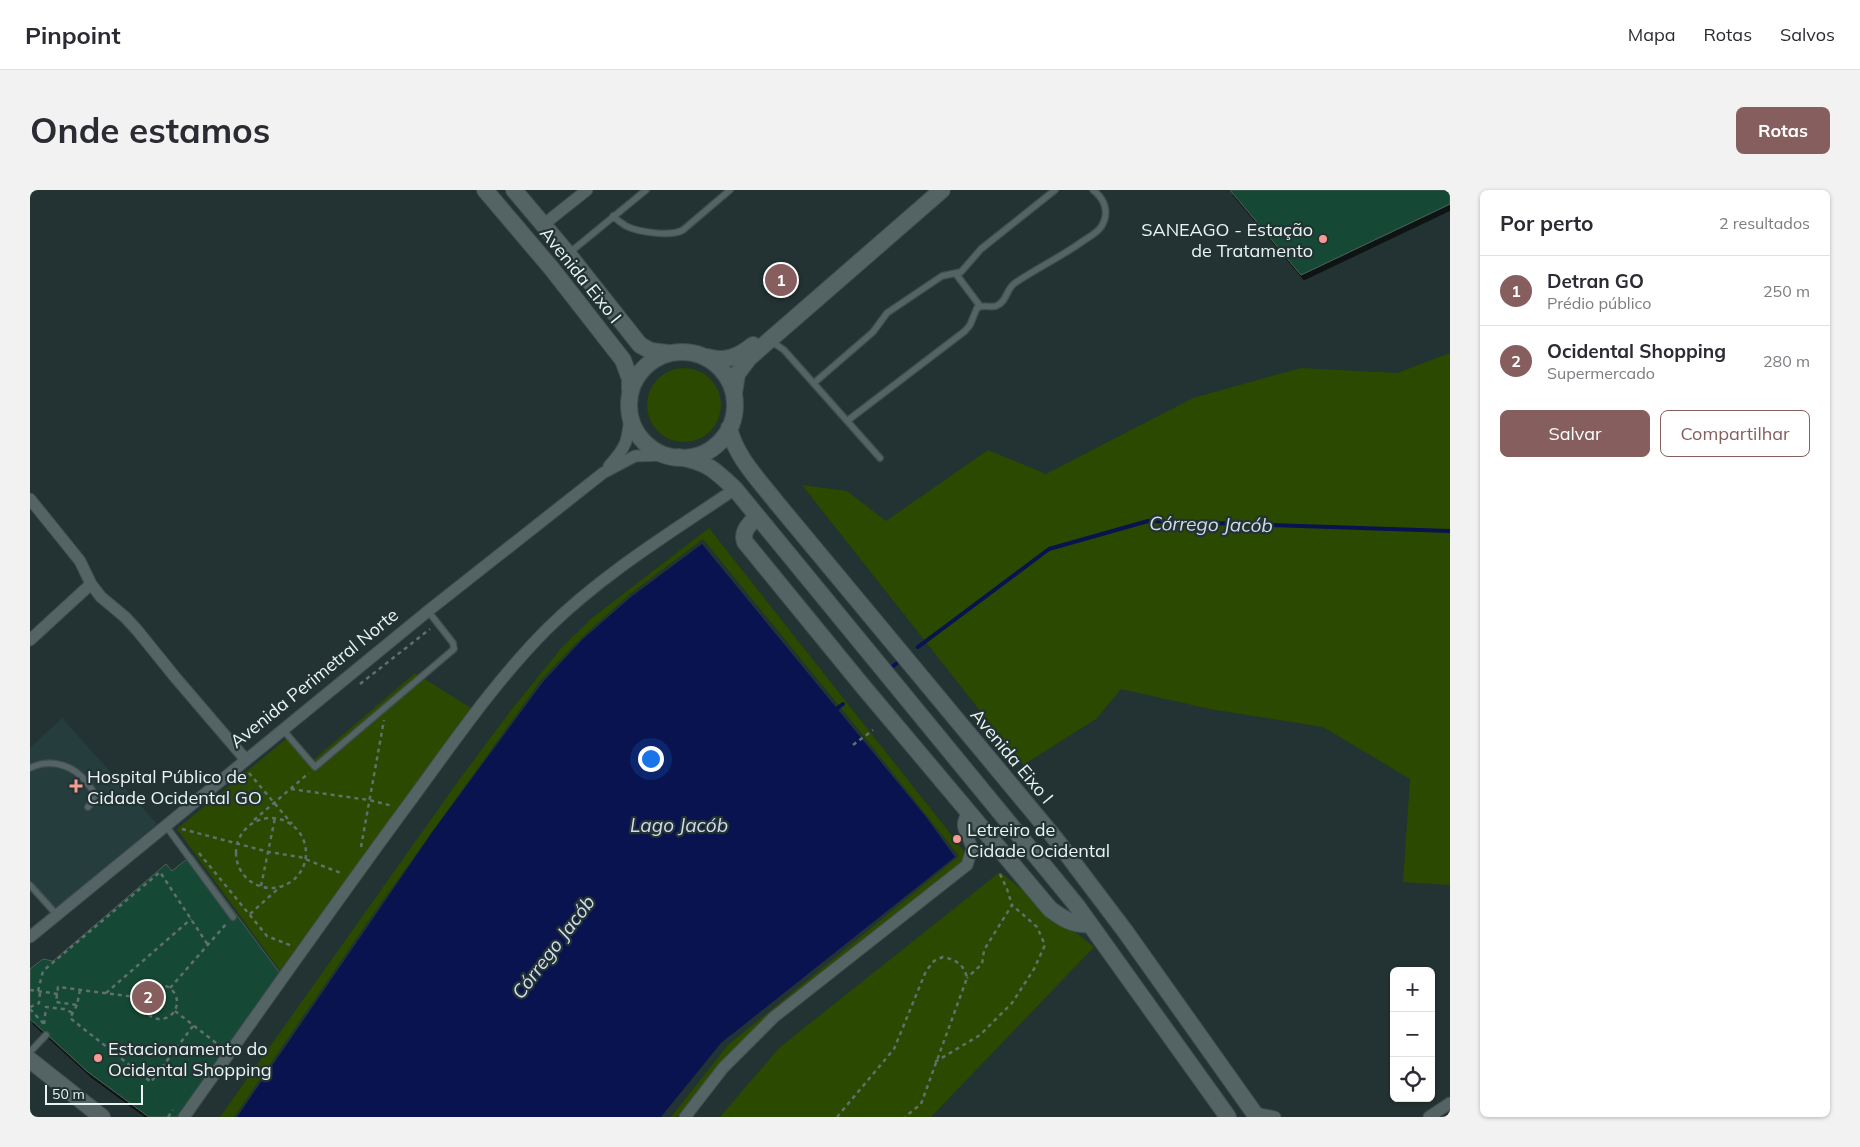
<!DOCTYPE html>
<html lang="pt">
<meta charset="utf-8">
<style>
body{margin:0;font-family:Mulish,sans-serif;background:#f2f2f3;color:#2b2b33}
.controls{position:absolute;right:15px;bottom:15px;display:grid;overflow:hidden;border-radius:8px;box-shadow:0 1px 4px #0004}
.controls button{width:45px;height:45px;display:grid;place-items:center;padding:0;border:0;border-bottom:1px solid #e1e1e2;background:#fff;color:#2b2b33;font:25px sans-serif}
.scale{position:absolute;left:15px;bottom:12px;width:98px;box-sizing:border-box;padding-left:5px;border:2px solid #eaf3f4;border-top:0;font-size:14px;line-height:18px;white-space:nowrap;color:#eaf3f4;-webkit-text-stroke:4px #233232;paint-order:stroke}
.you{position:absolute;left:620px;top:568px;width:18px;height:18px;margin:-12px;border:4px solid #fff;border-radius:50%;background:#1a73e8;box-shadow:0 0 0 8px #1a73e833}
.badge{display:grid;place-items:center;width:32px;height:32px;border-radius:50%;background:#865e5e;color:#fff;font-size:16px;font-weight:700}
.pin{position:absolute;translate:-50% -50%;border:2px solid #fff;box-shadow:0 1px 5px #0006}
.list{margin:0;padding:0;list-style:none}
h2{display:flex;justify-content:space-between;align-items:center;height:65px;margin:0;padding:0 20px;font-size:21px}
h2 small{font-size:16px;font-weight:400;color:#7c7c81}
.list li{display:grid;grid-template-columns:32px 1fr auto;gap:15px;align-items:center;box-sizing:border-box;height:70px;padding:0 20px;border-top:1px solid #e1e1e2}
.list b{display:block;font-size:19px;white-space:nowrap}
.list p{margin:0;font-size:16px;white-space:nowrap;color:#7c7c81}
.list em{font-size:16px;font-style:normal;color:#7c7c81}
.actions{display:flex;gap:10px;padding:15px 20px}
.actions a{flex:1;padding:11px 0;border:1px solid #865e5e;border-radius:8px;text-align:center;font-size:18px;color:#865e5e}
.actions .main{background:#865e5e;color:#fff}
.icon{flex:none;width:28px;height:28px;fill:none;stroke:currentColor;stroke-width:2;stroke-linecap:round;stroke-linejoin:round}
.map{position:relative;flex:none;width:1420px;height:927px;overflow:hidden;border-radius:8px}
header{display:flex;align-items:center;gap:30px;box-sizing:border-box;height:70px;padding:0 25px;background:#fff;border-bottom:1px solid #e1e1e2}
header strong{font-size:24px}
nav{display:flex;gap:28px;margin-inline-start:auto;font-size:18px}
.intro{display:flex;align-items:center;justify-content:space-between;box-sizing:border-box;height:120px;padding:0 30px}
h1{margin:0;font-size:35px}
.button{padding:12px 22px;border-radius:8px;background:#865e5e;color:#fff;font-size:18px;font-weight:700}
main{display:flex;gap:30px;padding:0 30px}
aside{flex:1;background:#fff;border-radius:8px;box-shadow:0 1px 4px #0004}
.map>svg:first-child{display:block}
.built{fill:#263d3e}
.green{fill:#2c4900}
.water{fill:#091350}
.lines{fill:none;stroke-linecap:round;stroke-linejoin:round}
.stream{stroke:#091350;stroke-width:4}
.building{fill:#124935;stroke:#505d56;filter:url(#shadow)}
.lane-casing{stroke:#414d4e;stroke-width:8}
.street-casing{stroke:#414d4e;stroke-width:13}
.secondary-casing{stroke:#414d4e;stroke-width:18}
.path{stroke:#626f70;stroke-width:2.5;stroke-dasharray:4 4;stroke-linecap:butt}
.lane{stroke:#546364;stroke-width:5.5}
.street{stroke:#546364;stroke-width:11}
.secondary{stroke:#546364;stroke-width:16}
.poi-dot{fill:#f59c92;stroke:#233232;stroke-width:2}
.labels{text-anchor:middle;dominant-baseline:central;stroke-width:4.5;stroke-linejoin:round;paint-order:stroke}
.poi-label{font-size:18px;fill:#eaf3f4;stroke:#233232;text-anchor:start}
.street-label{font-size:18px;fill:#eaf3f4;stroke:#233232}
.water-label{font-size:19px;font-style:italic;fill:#d2daed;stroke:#233232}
</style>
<header>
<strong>Pinpoint</strong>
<nav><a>Mapa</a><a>Rotas</a><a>Salvos</a></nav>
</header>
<div class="intro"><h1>Onde estamos</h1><a class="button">Rotas</a></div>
<main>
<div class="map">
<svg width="1420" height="927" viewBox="0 0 1420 927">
<defs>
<filter id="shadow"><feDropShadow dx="3" dy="5" stdDeviation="0" flood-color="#0009"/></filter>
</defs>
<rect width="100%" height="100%" fill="#233232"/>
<path class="built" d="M 32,528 L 127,634 L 25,719 L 0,692 L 0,558 Z"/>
<path class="green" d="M 1420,163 L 1420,695 L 1373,692 L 1380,589 L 1293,537 L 1180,519 L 1091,499 L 1066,529 L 993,575 L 772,295 L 817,301 L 856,331 L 958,260 L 1016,284 L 1163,208 L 1271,178 L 1367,183 Z
M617 215a37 37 0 1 1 74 0a37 37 0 1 1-74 0Z
M 679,338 L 934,661 L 935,671 L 703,860 L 647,927 L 641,927 L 698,855 L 929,666 L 828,539 L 673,349 L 600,404 L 551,448 L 511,490 L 341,727 L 204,927 L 190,927 L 429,590 L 482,519 L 533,456 L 562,428 Z
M 385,483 L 441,518 L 253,785 L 147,639 L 256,549 L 282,571 Z
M 970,682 L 1064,757 L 901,927 L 690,927 L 749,858 Z"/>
<path class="water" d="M 672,354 L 896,627 L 925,667 L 691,853 L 631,927 L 207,927 L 403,641 L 513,492 L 552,450 L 601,407 Z"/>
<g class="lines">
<path class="stream" d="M 888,457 L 1019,359 L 1118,331 L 1420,341
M 863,476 L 867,473
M 805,520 L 813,514"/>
</g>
<path class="building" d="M 1200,0 L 1420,0 L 1420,14 L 1271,85 Z
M 162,665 L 252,786 L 149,927 L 119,927 L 58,882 L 0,829 L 0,779 L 13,769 L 23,771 L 136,674 L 142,681 Z"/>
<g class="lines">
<g class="lane-casing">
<path id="lane" d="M 583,26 C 587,30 591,33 596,36 C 608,42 641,47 653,40 L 700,0
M 538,64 L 616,0
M 926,84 L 950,116
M 741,151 L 754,160 L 850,268
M 784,193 L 843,142 L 857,123 L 912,86 L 931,82 L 951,59 L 1025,0
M 817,231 L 935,141 L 940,135 L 947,118 C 954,114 959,118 966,116 C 977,112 976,99 985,93 C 1007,78 1031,67 1053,51 C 1059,47 1067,43 1071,37 C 1080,23 1075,9 1063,0
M 254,541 L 285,577 L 424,459 L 423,453 L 398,421
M 0,578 C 21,568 44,575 57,593 C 62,599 65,603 64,610 L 58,617
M 136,636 L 203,727
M 0,695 L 27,725
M 0,862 L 16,845"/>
</g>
<g class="street-casing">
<path id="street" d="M 513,35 L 557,0
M 579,276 C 597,256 598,251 600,224
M 0,309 L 50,371 L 61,394 L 71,407 L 95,427 L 107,440 L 145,487 L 216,570
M 0,450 L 61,394
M 0,747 L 398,421 L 573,283 L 605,266 L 637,265
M 1225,923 L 1245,927
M 154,927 C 228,823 301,719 376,617 C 421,556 464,492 518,438 C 574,383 640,343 705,299
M 655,927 L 693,878 L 744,827 L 937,675 L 942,659 C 939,643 926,638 939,622
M 1399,927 L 1420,913"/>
</g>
<g class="secondary-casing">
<path id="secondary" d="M 455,0 L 522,79 L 593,170 L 600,189 L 600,200
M 484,0 L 538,64 L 610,155 L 621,161 L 638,163
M599 215a53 53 0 1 1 106 0a53 53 0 1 1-106 0Z
M 677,167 C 696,172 708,167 723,155
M 704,203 L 707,184 L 719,168 L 912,0
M 699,238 C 706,267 728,289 746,312 L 1024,647 L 1095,741 L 1227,927
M 649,267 C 678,273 684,279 705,299 L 1047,716 L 1198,927
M 727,326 C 720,334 711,341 715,352 L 831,494 L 1020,719 C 1032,728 1044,736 1060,734
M 0,870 L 72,927"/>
</g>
<path class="path" d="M 330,494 L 400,439
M 823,555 L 843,540
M 219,583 L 262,634
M 261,599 L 339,610 L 363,616
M206 663a35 35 0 1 1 70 0a35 35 0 1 1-70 0Z
M 224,630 L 279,583
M 152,639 L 239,662 L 270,667 L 313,684
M 331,657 L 354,530
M 169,663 L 237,746 L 262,756
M 970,684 L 977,699 L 982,715
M 231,696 L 245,628
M 220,724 L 250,697
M113 812a17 17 0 1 1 34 0a17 17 0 1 1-34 0Z
M 140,798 L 197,733
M 0,800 L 28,804
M 50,800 L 47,815 L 26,812 L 28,797 L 113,808
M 8,801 L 13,781 L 130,682 L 178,755
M 76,803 L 161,729
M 47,815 L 40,828 L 121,892 L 163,836
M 0,817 L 9,813 L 10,802
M 0,819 L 14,834
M 145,821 L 190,856
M 14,834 L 16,817 L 34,819 L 43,823
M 905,872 L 950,845 L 982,813 L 1004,779 L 1015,755 L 1007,737 L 982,715 L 954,760 L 952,774 L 937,788
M 138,927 L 143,920
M 807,927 L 864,859 L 896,781 L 904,771 L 913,767 C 926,770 934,774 937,788 L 891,914 L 875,927"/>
<use href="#lane" class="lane"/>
<use href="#street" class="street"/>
<use href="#secondary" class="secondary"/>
</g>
<g class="poi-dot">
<circle cx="1293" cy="49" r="5"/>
<path d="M43.5 588.5h5v5h5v5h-5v5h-5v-5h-5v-5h5z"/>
<circle cx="927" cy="649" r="5"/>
<circle cx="68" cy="868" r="5"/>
</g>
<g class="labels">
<g class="poi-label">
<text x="1283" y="39" text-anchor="end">SANEAGO - Estação<tspan x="1283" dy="21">de Tratamento</tspan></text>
<text x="57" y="586">Hospital Público de<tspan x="57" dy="21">Cidade Ocidental GO</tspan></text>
<text x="937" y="639">Letreiro de<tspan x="937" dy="21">Cidade Ocidental</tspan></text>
<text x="78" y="858">Estacionamento do<tspan x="78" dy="21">Ocidental Shopping</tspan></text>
</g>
<g class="street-label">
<text transform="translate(551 85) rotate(51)">Avenida Eixo I</text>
<text transform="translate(284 488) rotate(-39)">Avenida Perimetral Norte</text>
<text transform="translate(982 566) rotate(50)">Avenida Eixo I</text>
</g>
<g class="water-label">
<text transform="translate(1181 334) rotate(1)">Córrego Jacób</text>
<text x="649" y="635">Lago Jacób</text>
<text transform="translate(523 757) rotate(-53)">Córrego Jacób</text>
</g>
</g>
</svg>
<div class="controls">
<button>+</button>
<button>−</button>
<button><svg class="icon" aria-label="locate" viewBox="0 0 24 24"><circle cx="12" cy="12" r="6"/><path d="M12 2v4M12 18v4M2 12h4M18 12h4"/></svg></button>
</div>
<div class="scale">50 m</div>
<div class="you"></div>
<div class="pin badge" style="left:751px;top:90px">1</div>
<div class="pin badge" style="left:118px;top:807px">2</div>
</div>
<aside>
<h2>Por perto<small>2 resultados</small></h2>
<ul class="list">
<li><span class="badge">1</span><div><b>Detran GO</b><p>Prédio público</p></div><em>250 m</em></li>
<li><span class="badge">2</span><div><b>Ocidental Shopping</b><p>Supermercado</p></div><em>280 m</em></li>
</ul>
<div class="actions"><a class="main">Salvar</a><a>Compartilhar</a></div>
</aside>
</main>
